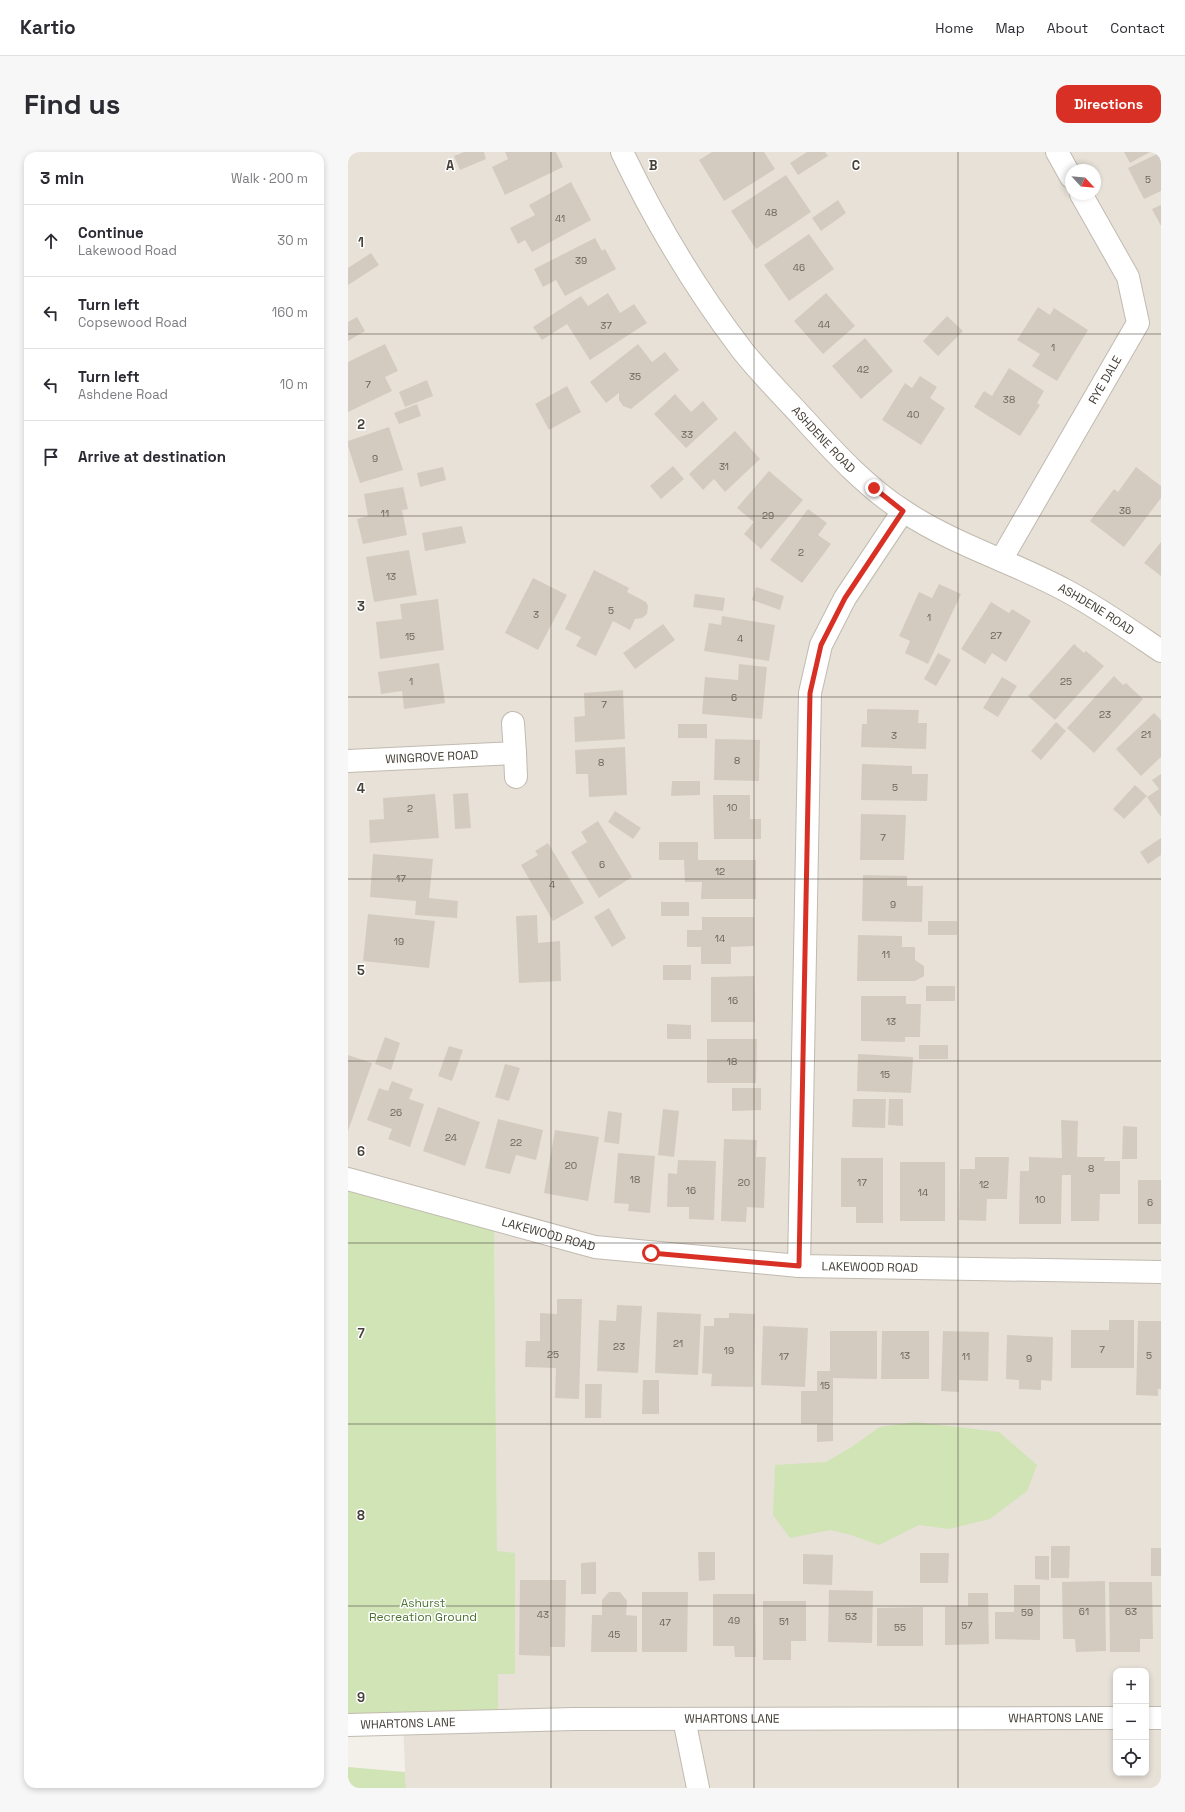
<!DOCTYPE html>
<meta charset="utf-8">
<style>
body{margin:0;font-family:"Space Grotesk",sans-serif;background:#f7f7f7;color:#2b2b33}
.controls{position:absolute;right:12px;bottom:12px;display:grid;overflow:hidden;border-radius:8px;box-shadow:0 2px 6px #0003}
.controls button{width:36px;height:36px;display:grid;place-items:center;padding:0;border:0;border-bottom:1px solid #e1e1e2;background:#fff;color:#2b2b33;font:20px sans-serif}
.compass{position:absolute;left:717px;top:12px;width:36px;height:36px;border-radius:50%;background:#fff;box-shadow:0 2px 6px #0003;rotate:116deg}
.stop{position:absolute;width:12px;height:12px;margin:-9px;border:3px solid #d93025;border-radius:50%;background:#fff}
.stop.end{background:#d93025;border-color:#fff;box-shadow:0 1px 4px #0008}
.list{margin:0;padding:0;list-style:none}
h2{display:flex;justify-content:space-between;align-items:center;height:52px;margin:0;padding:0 16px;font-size:17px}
h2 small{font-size:13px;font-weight:400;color:#7c7c81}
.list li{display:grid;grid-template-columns:26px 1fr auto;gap:12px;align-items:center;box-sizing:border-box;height:72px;padding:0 16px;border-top:1px solid #e1e1e2}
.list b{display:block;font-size:15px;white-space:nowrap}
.list p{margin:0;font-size:13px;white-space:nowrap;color:#7c7c81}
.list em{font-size:13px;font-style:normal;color:#7c7c81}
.icon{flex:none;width:22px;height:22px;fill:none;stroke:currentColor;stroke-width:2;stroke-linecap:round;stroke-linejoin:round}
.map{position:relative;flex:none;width:813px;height:1636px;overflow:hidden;border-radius:12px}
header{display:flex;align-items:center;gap:24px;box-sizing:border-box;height:56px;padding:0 20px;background:#fff;border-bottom:1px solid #e1e1e2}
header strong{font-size:19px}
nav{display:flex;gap:22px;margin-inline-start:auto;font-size:14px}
.intro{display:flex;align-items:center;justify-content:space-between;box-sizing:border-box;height:96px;padding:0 24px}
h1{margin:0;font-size:28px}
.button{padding:10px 18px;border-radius:12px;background:#d93025;color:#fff;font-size:14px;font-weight:700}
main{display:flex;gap:24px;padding:0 24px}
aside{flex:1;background:#fff;border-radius:12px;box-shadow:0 2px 6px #0003}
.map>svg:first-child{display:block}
.residential{fill:#e7e1d8;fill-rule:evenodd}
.green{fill:#d0e4b6}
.building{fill:#d4cbc0}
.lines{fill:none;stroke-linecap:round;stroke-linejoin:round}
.minor-casing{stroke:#c1baaf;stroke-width:24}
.minor{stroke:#fff;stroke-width:22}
.route{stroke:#d93025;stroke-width:5}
.grid{fill:none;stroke:#464038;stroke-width:1;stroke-opacity:0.55}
.labels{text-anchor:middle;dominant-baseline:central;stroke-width:3;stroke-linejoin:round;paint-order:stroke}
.number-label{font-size:10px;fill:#6a635a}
.street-label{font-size:12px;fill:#464038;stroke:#fff}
.park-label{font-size:12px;fill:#4b7330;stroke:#fff}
.grid-label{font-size:13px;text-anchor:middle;font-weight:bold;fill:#464038;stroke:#fff;stroke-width:3;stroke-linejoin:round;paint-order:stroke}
</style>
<header>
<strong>Kartio</strong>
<nav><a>Home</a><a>Map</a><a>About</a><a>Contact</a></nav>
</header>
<div class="intro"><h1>Find us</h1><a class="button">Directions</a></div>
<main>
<aside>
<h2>3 min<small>Walk · 200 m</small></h2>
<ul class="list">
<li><svg class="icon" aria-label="ahead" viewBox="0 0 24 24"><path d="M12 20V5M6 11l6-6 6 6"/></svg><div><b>Continue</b><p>Lakewood Road</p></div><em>30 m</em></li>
<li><svg class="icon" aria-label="left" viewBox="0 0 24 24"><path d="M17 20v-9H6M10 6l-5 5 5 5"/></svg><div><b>Turn left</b><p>Copsewood Road</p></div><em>160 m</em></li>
<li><svg class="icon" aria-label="left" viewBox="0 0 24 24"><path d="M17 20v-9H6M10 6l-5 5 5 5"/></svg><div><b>Turn left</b><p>Ashdene Road</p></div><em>10 m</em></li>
<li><svg class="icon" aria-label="arrive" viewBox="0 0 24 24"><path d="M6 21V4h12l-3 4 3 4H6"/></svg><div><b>Arrive at destination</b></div></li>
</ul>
</aside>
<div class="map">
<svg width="813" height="1636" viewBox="0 0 813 1636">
<rect width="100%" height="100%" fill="#f3f0e9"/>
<path class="residential" d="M 0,0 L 813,0 L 813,1636 L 58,1636 L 55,1572 L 150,1568 L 146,1068 L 0,1027 ZM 723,18 L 747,18 L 747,42 L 723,42 ZM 768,1519 L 798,1519 L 798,1621 L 768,1621 Z"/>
<path class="green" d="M 0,1027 L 146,1068 L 149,1399 L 167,1401 L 167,1522 L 150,1522 L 150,1568 L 0,1573 Z
M 567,1270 L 651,1280 L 689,1313 L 679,1339 L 642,1367 L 601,1377 L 571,1373 L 531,1393 L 503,1383 L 482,1378 L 442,1386 L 425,1363 L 427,1313 L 478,1310 L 502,1296 L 532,1275 Z
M 0,1615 L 57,1620 L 58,1636 L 0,1636 Z"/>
<path class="building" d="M 116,0 L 136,0 L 138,7 L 112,18 L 106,4 Z
M 157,0 L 208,0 L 215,15 L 157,43 L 144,15 L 160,7 Z
M 364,0 L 416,0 L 427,17 L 376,49 L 351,8 Z
M 459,0 L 477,0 L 480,4 L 450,23 L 442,11 Z
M 776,0 L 802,0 L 782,11 Z
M 813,0 L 813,39 L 796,47 L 780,16 Z
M 438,23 L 463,60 L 408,97 L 383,59 Z
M 223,30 L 243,68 L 184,100 L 177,88 L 170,92 L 162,76 L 187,63 L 181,53 Z
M 490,48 L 498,61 L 473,79 L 464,66 Z
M 813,53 L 813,74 L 804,57 Z
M 461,82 L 486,117 L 441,149 L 416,113 Z
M 247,86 L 254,99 L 257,97 L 268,117 L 217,144 L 208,128 L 195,135 L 186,117 Z
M 23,101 L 31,113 L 0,133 L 0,116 Z
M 260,141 L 272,161 L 286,152 L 299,171 L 242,208 L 219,172 L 194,188 L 185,175 L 233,144 L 240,154 Z
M 478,141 L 507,174 L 475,202 L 446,169 Z
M 690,155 L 702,163 L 706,156 L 740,178 L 709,229 L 684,214 L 692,202 L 669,188 Z
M 599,164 L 615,179 L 590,204 L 575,189 Z
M 9,165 L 17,179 L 0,189 L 0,170 Z
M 517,186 L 545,219 L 513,247 L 484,214 Z
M 37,192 L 50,219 L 37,225 L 44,239 L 0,260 L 0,210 Z
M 290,192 L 304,210 L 317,200 L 331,218 L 283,257 L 275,254 L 271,248 L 271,241 L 258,251 L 242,230 Z
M 661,216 L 696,239 L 689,251 L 692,253 L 672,284 L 626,255 L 636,239 L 644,244 Z
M 572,224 L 589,235 L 582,246 L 597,256 L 573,293 L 534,268 L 557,231 L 564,236 Z
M 79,228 L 85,244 L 57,255 L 51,240 Z
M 219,234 L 233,260 L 201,278 L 187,252 Z
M 327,242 L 343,260 L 355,249 L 370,267 L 338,296 L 306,262 Z
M 69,252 L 73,264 L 51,272 L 46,261 Z
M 41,275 L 55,318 L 12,331 L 0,294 L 0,289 Z
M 387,279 L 412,307 L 377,340 L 366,327 L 355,338 L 341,322 Z
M 325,314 L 336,327 L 313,347 L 302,334 Z
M 95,315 L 98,328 L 72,335 L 69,321 Z
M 788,315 L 813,334 L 813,346 L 776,395 L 742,369 L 766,337 L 770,340 Z
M 421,319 L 455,348 L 413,397 L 396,382 L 406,370 L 389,356 Z
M 55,335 L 60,357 L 54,358 L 59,383 L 15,392 L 9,367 L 20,364 L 16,342 Z
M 460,357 L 479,371 L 470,383 L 483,392 L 454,431 L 422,408 Z
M 114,374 L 118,391 L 77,399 L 74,381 Z
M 813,390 L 813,424 L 796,411 Z
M 61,398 L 69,443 L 26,450 L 18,405 Z
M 246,418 L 281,436 L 279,440 L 298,450 L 300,454 L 299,462 L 294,466 L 287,467 L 282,478 L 265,469 L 248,504 L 228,494 L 233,485 L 217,477 Z
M 185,426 L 219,443 L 190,498 L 157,481 Z
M 591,432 L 613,442 L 580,512 L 557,501 L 562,489 L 551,484 L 571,440 L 584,446 Z
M 408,435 L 436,444 L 432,458 L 404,448 Z
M 347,442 L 377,446 L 375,459 L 345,455 Z
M 90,447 L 96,498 L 32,507 L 28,470 L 54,467 L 52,452 Z
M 643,450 L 661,461 L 664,457 L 683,469 L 658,510 L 644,501 L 637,512 L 613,497 Z
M 374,464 L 427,473 L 421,509 L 356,499 L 361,471 L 373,473 Z
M 315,472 L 327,488 L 287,517 L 275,501 Z
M 726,492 L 736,501 L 738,499 L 756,514 L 707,568 L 680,544 Z
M 590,501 L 603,508 L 588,534 L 576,527 Z
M 91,511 L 97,551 L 56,557 L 54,539 L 33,542 L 30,520 Z
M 391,512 L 419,515 L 414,567 L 354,562 L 357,525 L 390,528 Z
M 766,524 L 775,533 L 778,531 L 795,547 L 746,601 L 719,576 Z
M 654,525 L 669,534 L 650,565 L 635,556 Z
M 275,538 L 277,587 L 227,590 L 226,565 L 237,564 L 236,541 Z
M 519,557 L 571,558 L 570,571 L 579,571 L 578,597 L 513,595 L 514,572 L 519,572 Z
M 806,561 L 813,568 L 813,605 L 793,624 L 768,597 Z
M 708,570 L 718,579 L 693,608 L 683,599 Z
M 330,572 L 359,572 L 359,586 L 330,586 Z
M 367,587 L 412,588 L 411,629 L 366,628 Z
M 277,595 L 279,643 L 241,645 L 240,622 L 228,622 L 227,598 Z
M 514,612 L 564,614 L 564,622 L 580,622 L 579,649 L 513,648 Z
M 813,622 L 813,665 L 799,645 L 811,637 L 804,628 Z
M 324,629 L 352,629 L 352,643 L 323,644 Z
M 787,633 L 799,644 L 776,667 L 765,657 Z
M 120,641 L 123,676 L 107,677 L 105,642 Z
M 87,642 L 91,686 L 22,691 L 21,668 L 36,667 L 35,646 Z
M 365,643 L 402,643 L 402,667 L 413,667 L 413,687 L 366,687 Z
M 267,659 L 293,676 L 285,687 L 260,670 Z
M 513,662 L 558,663 L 556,708 L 512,708 Z
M 250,669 L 284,725 L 251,746 L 223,700 L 239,690 L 233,680 Z
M 813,686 L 813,703 L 800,712 L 792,700 Z
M 311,690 L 350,690 L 350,708 L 408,708 L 408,747 L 353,747 L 354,730 L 337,730 L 336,708 L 311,708 Z
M 200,691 L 236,751 L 205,769 L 173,713 L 190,703 L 187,699 Z
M 25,702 L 85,707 L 81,746 L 110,749 L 109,766 L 67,763 L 68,749 L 22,745 Z
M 515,723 L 559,724 L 559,734 L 575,734 L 574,770 L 514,769 Z
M 313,750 L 341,750 L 341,764 L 313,764 Z
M 261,756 L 278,786 L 264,795 L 246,765 Z
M 20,762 L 87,769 L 81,816 L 15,809 Z
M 189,763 L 190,791 L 212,789 L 213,829 L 171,831 L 168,764 Z
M 354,765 L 406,765 L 406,794 L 383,795 L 383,812 L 353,812 L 353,795 L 339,795 L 339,778 L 354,778 Z
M 580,769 L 609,769 L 609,783 L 580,783 Z
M 510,783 L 554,784 L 554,795 L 567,795 L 567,808 L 576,814 L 576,824 L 567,829 L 509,829 Z
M 315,813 L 343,813 L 343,828 L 315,828 Z
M 406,824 L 407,870 L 363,870 L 363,825 Z
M 578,834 L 607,834 L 607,849 L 578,849 Z
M 513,844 L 558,844 L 558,852 L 573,852 L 572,885 L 557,885 L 557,890 L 513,889 Z
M 319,872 L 343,873 L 343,887 L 319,887 Z
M 37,885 L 52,891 L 43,918 L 27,912 Z
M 359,887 L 409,887 L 408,931 L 359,931 Z
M 571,893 L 600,893 L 600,907 L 571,907 Z
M 101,894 L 115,898 L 104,929 L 90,924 Z
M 510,902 L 565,905 L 563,941 L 509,939 Z
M 0,903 L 24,911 L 0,979 Z
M 157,912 L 172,916 L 161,949 L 147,945 Z
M 44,929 L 65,937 L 61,947 L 76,952 L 62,995 L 40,987 L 44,977 L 19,968 L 31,936 L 40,939 Z
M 384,936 L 413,936 L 413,958 L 384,959 Z
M 505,947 L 538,947 L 537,976 L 504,975 Z
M 541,947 L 555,947 L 555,974 L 540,973 Z
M 90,955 L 132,970 L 117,1014 L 75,999 Z
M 315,957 L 331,959 L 326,1005 L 310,1003 Z
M 260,959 L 274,961 L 271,992 L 256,990 Z
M 150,967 L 195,978 L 188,1008 L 168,1003 L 162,1022 L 137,1016 Z
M 713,968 L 730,969 L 729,1005 L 757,1005 L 756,1009 L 772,1009 L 772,1042 L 752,1042 L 751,1069 L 723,1069 L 723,1023 L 714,1023 L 713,1072 L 671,1072 L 672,1019 L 681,1019 L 681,1005 L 714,1006 Z
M 775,974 L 789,975 L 789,1007 L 774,1007 Z
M 207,978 L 251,985 L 240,1049 L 196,1041 Z
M 376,987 L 409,988 L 408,1005 L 418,1005 L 416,1056 L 399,1055 L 398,1070 L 373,1069 Z
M 270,1001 L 307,1004 L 302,1061 L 280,1059 L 281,1052 L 266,1051 Z
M 627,1005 L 661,1005 L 659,1047 L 639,1047 L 638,1069 L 611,1068 L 612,1017 L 627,1017 Z
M 493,1006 L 535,1006 L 535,1071 L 508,1071 L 508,1055 L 493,1055 Z
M 330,1008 L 368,1009 L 366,1068 L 341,1067 L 341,1055 L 319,1055 L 320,1021 L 329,1022 Z
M 552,1010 L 597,1010 L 597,1069 L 552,1069 Z
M 790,1028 L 813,1028 L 813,1072 L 790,1072 Z
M 209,1147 L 234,1147 L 231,1247 L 207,1246 L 208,1216 L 177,1215 L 178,1189 L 192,1189 L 192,1161 L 209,1162 Z
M 269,1153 L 294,1154 L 290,1221 L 249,1219 L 251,1168 L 268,1169 Z
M 309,1160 L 353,1162 L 350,1223 L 307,1221 Z
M 381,1161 L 407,1162 L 405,1235 L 363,1234 L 364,1222 L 354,1221 L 356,1174 L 366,1174 L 366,1166 L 381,1166 Z
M 761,1168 L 786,1168 L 786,1216 L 723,1216 L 723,1178 L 761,1178 Z
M 790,1169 L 813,1169 L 813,1237 L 810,1237 L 810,1244 L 788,1243 Z
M 415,1174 L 460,1176 L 457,1235 L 413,1233 Z
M 482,1179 L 529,1179 L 529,1227 L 485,1226 L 485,1289 L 469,1290 L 469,1272 L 453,1272 L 453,1239 L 469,1239 L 469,1219 L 482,1219 Z
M 534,1179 L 581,1179 L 581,1227 L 533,1227 Z
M 595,1179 L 641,1180 L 640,1229 L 611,1228 L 611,1240 L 593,1239 Z
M 659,1183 L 705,1185 L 704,1229 L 693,1228 L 693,1238 L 671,1237 L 671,1228 L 658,1227 Z
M 295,1228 L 311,1228 L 311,1262 L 294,1262 Z
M 237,1232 L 254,1232 L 253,1266 L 237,1266 Z
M 703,1394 L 722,1394 L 721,1426 L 703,1426 Z
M 803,1396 L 813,1396 L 813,1424 L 803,1424 Z
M 350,1400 L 367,1400 L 367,1428 L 351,1429 Z
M 572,1401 L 601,1401 L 600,1431 L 572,1431 Z
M 455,1402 L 485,1403 L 484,1433 L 455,1432 Z
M 687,1404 L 701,1404 L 701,1428 L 687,1427 Z
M 248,1410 L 248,1442 L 233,1442 L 233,1411 Z
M 172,1428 L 218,1428 L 217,1495 L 202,1495 L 202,1504 L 171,1503 Z
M 757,1429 L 758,1499 L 728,1500 L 727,1487 L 715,1487 L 714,1430 Z
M 761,1430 L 804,1430 L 805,1487 L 792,1487 L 792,1500 L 762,1500 Z
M 666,1433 L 692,1433 L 692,1488 L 647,1487 L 647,1460 L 666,1460 Z
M 481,1438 L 525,1439 L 524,1491 L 480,1490 Z
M 261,1440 L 272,1440 L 279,1449 L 278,1463 L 289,1464 L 289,1500 L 243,1500 L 244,1463 L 254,1463 L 254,1448 Z
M 294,1440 L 340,1440 L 339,1500 L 294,1500 Z
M 620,1441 L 640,1441 L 641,1492 L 597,1493 L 597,1455 L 620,1454 Z
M 365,1442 L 407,1442 L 408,1505 L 387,1505 L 386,1494 L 365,1494 Z
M 415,1449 L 458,1449 L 458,1489 L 443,1489 L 443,1508 L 415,1508 Z
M 575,1455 L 575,1494 L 529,1494 L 529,1456 Z"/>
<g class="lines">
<g class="minor-casing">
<g id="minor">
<path id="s1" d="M 274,0 C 307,69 347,136 394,198 C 413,222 436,245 457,268 C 487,301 519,336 557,360 C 607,393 665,410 717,438 C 751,456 782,478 813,499"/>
<path d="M 709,0 L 723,25"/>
<path id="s2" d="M 653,408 L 790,171 L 780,125 L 733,42"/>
<path d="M 167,601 L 168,625"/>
<path id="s3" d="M 0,609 L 167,601 L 165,571"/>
<path id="s4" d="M 0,1027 L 247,1095 L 451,1114 L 813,1120"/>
<path d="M 451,1114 L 462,541 L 473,493 L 497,446 L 555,359"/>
<path d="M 798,1566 L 813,1566"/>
<path d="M 336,1567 L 350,1636"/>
<path id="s5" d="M 0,1573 L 226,1567 L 768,1566"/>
</g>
</g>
<use href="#minor" class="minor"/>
</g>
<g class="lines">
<path class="route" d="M 303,1101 L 451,1114 L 462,541 L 473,493 L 497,446 L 555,359 L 526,336"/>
</g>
<path class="grid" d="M 203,0 L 203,1636M 406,0 L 406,1636M 610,0 L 610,1636M 0,182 L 813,182M 0,364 L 813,364M 0,545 L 813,545M 0,727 L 813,727M 0,909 L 813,909M 0,1091 L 813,1091M 0,1272 L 813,1272M 0,1454 L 813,1454"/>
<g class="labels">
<g class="number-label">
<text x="800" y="27">5</text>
<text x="423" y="60">48</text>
<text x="212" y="66">41</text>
<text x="233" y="108">39</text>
<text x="451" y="115">46</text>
<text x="476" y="172">44</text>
<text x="258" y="173">37</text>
<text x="705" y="195">1</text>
<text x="515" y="217">42</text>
<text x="287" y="224">35</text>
<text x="20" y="232">7</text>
<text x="661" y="247">38</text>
<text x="565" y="262">40</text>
<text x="339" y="282">33</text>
<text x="27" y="306">9</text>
<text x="376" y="314">31</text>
<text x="777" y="358">36</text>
<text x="37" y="361">11</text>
<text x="420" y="363">29</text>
<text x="453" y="400">2</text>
<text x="43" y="424">13</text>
<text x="263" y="458">5</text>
<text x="188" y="462">3</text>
<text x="581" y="465">1</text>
<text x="648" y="483">27</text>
<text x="62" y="484">15</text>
<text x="392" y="486">4</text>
<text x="63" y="529">1</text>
<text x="718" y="529">25</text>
<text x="386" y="545">6</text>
<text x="256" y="552">7</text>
<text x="757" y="562">23</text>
<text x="798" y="582">21</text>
<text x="546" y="583">3</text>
<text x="389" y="608">8</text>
<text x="253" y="610">8</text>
<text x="547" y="635">5</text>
<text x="384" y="655">10</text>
<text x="62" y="656">2</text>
<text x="535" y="685">7</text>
<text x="254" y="712">6</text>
<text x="372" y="719">12</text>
<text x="53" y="726">17</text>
<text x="204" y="732">4</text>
<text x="545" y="752">9</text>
<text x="372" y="786">14</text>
<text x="51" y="789">19</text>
<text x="538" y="802">11</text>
<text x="385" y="848">16</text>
<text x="543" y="869">13</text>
<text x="384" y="909">18</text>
<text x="537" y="922">15</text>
<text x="48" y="960">26</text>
<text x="103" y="985">24</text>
<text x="168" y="990">22</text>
<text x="223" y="1013">20</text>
<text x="743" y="1016">8</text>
<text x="287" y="1027">18</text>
<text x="396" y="1030">20</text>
<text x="514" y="1030">17</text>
<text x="636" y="1032">12</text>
<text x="343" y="1038">16</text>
<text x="575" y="1040">14</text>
<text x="692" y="1047">10</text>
<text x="802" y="1050">6</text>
<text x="330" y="1191">21</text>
<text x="271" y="1194">23</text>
<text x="754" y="1197">7</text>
<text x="381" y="1198">19</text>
<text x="205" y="1202">25</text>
<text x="557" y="1203">13</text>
<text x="801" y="1203">5</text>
<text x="436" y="1204">17</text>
<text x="618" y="1204">11</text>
<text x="681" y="1206">9</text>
<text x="477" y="1233">15</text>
<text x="736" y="1459">61</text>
<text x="783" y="1459">63</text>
<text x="679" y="1460">59</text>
<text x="195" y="1462">43</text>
<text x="503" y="1464">53</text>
<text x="386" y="1468">49</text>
<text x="436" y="1469">51</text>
<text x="317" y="1470">47</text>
<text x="619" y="1473">57</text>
<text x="552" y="1475">55</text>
<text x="266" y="1482">45</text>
</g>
<g class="street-label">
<text stroke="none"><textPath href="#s2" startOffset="208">RYE DALE</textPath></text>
<text stroke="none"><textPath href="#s1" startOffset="353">ASHDENE ROAD</textPath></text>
<text stroke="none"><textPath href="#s1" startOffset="677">ASHDENE ROAD</textPath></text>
<text stroke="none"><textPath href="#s3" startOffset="84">WINGROVE ROAD</textPath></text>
<text stroke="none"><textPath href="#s4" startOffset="208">LAKEWOOD ROAD</textPath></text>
<text stroke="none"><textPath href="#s4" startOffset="532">LAKEWOOD ROAD</textPath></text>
<text stroke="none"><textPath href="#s5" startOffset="708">WHARTONS LANE</textPath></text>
<text stroke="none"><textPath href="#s5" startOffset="384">WHARTONS LANE</textPath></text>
<text stroke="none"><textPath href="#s5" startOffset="60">WHARTONS LANE</textPath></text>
</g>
<g class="park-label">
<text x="75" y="1451">Ashurst<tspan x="75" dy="14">Recreation Ground</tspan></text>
</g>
</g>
<g class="grid-label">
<text x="102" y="18">A</text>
<text x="305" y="18">B</text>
<text x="508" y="18">C</text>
<text x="13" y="95">1</text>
<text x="13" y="277">2</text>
<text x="13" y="459">3</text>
<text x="13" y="641">4</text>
<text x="13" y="823">5</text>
<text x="13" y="1004">6</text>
<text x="13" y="1186">7</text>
<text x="13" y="1368">8</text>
<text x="13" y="1550">9</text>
</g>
</svg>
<div class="controls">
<button>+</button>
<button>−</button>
<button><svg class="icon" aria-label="locate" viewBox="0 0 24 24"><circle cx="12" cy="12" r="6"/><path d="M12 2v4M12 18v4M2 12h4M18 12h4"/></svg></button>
</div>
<svg class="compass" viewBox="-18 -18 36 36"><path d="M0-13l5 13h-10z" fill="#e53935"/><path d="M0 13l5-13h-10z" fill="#7c7c81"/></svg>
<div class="stop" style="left:303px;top:1101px"></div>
<div class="stop end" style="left:526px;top:336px"></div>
</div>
</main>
